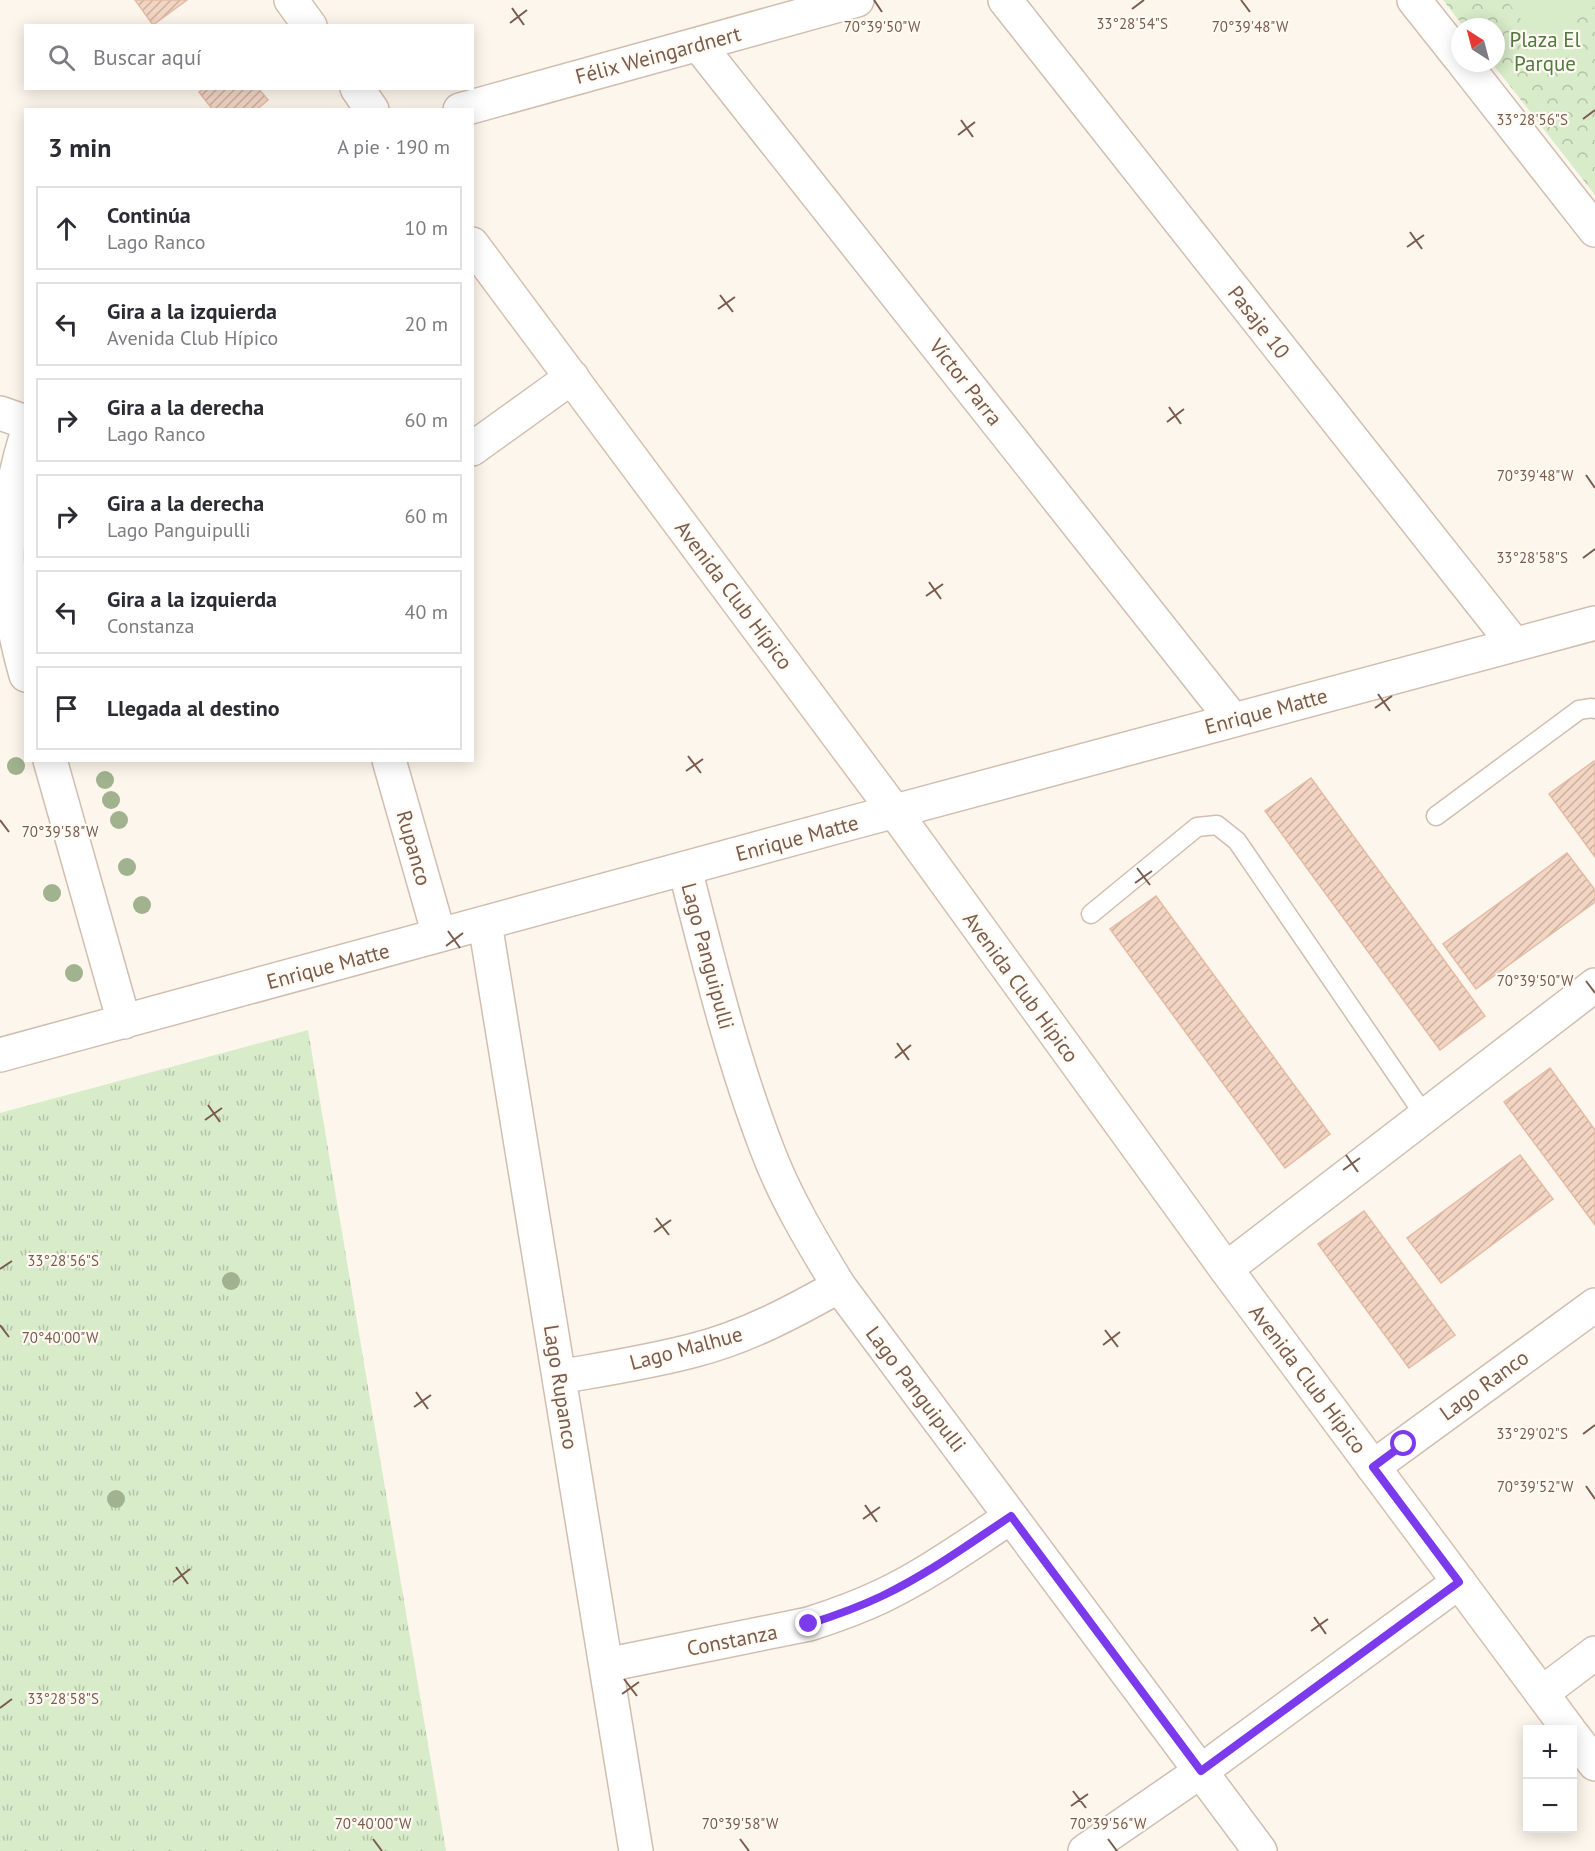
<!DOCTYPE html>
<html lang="es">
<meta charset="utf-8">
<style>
body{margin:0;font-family:"PT Sans",sans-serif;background:#f7f7f7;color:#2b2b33}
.controls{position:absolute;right:18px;bottom:18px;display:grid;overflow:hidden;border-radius:0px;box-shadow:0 3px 15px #0003}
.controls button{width:54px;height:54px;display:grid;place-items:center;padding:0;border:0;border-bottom:2px solid #e1e1e2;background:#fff;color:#2b2b33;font:30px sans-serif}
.compass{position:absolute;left:1451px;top:18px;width:54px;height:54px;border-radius:50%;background:#fff;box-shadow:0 3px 15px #0003;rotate:324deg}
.stop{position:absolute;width:18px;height:18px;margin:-14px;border:4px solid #7c3aed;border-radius:50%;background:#fff}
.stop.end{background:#7c3aed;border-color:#fff;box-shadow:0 2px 6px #0008}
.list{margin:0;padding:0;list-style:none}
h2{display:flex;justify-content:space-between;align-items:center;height:78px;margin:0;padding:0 24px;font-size:26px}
h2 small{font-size:20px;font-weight:400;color:#7c7c81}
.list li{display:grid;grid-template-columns:39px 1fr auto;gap:18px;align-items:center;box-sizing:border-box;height:84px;margin:0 12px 12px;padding:0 12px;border:2px solid #e1e1e2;border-radius:0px}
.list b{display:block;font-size:22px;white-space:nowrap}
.list p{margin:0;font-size:20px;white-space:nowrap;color:#7c7c81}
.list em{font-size:20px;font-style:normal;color:#7c7c81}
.icon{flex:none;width:33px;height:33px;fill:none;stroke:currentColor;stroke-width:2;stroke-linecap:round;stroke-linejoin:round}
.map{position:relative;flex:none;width:1595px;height:1851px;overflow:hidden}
.search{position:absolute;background:#fff;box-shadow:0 3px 15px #0003;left:24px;top:24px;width:450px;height:66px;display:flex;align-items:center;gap:15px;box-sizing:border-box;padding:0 21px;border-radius:0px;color:#7c7c81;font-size:22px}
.panel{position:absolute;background:#fff;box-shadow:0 3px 15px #0003;left:24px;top:108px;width:450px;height:654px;border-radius:0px}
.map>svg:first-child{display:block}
.grass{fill:url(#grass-tufts)}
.park{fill:url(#park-crowns)}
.garden{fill:#d8ecc9}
.building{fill:url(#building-hatch);stroke:#e6bba3;stroke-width:1.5}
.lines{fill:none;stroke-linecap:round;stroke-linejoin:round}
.lane-casing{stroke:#d1beb0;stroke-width:21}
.street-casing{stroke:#d1beb0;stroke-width:36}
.secondary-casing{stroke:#d6c0b0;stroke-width:36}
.lane{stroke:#fff;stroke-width:18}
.street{stroke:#fff;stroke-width:33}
.secondary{stroke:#fff;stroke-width:33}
.tree{fill:#a0b28e}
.route{stroke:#7c3aed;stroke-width:8}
.ticks{fill:none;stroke:#7a5c4d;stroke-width:2}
.labels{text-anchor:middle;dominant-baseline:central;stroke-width:4.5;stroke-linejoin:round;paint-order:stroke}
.park-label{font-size:21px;fill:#537a41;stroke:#fffaf3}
.street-label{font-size:21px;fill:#7a5c4d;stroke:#fffaf3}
.ticks-label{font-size:15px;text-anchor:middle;fill:#7a5c4d;stroke:#fffaf3;stroke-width:4.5;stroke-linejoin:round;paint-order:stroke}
</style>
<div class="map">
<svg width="1595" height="1851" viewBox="0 0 1595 1851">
<defs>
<pattern id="grass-tufts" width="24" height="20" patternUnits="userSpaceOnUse" patternTransform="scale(1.5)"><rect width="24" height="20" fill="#d8ecc9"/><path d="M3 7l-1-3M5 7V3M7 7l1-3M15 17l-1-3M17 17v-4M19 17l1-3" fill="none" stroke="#b4c2a5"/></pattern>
<pattern id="park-crowns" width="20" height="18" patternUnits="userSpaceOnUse" patternTransform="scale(1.5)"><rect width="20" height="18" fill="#d8ecc9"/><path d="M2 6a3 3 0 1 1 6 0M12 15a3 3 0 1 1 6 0" fill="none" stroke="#b4c2a5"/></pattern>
<pattern id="building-hatch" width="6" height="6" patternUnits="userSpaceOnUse" patternTransform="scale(1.5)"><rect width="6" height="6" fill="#f3d5c3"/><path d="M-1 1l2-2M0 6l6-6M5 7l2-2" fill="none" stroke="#cab0a1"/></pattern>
</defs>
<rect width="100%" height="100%" fill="#fdf6ec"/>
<path class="grass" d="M 308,1030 L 446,1851 L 0,1851 L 0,1113 Z"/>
<path class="park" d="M 1443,0 L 1595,0 L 1595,195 L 1492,63 L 1496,63 L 1496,27 L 1464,27 Z"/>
<path class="garden" d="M 1506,0 L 1595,0 L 1595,6 L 1543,47 Z"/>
<path class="building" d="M 135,0 L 187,0 L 153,25 Z
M 204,88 L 258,88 L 268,100 L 256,110 L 213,110 L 199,92 Z
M 1594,761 L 1595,762 L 1595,857 L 1549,794 Z
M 1311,778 L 1485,1016 L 1440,1050 L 1265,811 Z
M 1567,853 L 1595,890 L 1595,902 L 1476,989 L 1443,944 Z
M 1156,896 L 1330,1134 L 1285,1168 L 1110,929 Z
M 1550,1068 L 1595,1130 L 1595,1225 L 1504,1102 Z
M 1520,1155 L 1553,1199 L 1441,1283 L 1407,1238 Z
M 1364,1211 L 1455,1335 L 1409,1368 L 1318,1244 Z"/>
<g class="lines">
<g class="lane-casing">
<path id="lane" d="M 1436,816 L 1579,710 L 1592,708 L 1595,709
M 1091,914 L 1197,827 L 1217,825 L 1237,841 L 1425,1116"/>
</g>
<g class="street-casing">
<path id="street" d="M 1005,0 L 1514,644
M 1414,0 L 1460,58
M 698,44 L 1233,720
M 1464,63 L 1595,230
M 460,110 L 857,0
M 0,413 L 26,422
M 26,437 C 0,521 2,591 26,675
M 472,449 L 572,377
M 50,760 L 124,1022
M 389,760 L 439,935
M 685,869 C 709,963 732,1058 767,1149 C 785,1197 812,1242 839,1286 L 1260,1851
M 485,923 L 636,1851
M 0,1055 L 847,824 L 1595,623
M 1226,1269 L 1595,985
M 559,1377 C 604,1369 650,1362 695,1350 C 746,1337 793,1312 839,1286
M 1373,1467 L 1595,1305
M 606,1665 L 809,1624 C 834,1616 859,1607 882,1596 C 928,1574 969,1544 1011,1517
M 1542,1693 L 1595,1653
M 1085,1851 L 1201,1771 L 1459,1582"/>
</g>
<g class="secondary-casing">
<path id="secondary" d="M 291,0 L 310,26
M 357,88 L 372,110
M 472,244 L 895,812 L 1226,1269 L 1569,1730
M 1572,1734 L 1595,1764"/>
</g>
<use href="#lane" class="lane"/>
<use href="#street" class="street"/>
<use href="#secondary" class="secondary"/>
</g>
<g class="tree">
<circle cx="16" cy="766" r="9"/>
<circle cx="105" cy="780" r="9"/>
<circle cx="111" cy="800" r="9"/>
<circle cx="119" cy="820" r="9"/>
<circle cx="127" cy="867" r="9"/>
<circle cx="52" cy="893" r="9"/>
<circle cx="142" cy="905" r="9"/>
<circle cx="74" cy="973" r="9"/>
<circle cx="231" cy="1281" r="9"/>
<circle cx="116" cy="1499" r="9"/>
</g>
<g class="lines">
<path class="route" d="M 809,1624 C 834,1616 859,1607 882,1596 C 928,1574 969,1544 1011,1516 L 1201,1771 L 1459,1582 L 1373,1467 L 1404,1444"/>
</g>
<path class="ticks" d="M 874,0 L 882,12M 1241,0 L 1250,12M 512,8 L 524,25M 1132,9 L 1144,0M 510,23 L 527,10M 1583,119 L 1595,110M 961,120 L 973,137M 958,135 L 975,122M 1410,232 L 1422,249M 1407,247 L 1424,235M 720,295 L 733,312M 718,309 L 735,297M 1169,407 L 1181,424M 1167,422 L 1184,409M 1586,475 L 1595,488M 1583,558 L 1595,549M 929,582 L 941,599M 926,596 L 943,584M 1378,694 L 1390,711M 1375,708 L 1392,696M 688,756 L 701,773M 686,771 L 703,759M 0,820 L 9,832M 1137,868 L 1150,885M 1135,883 L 1152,871M 448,931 L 460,948M 446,946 L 463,933M 1586,981 L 1595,993M 897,1043 L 909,1060M 895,1058 L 911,1045M 208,1105 L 220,1122M 205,1120 L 222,1108M 1346,1155 L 1358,1172M 1343,1170 L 1360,1158M 656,1218 L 669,1235M 654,1232 L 671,1220M 0,1269 L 12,1261M 0,1325 L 9,1337M 1105,1330 L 1118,1347M 1103,1345 L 1120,1332M 416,1392 L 428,1409M 414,1407 L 431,1395M 1583,1434 L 1595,1425M 1586,1486 L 1595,1499M 865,1505 L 877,1522M 863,1519 L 880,1507M 176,1567 L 188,1584M 173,1582 L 190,1569M 1314,1617 L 1326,1634M 1311,1631 L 1328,1619M 624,1679 L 637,1696M 622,1694 L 639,1682M 0,1708 L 12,1699M 1073,1791 L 1086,1808M 1071,1806 L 1088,1794M 373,1839 L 382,1851M 740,1839 L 749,1851M 1108,1839 L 1117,1851"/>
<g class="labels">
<g class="park-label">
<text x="1545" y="39">Plaza El<tspan x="1545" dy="24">Parque</tspan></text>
</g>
<g class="street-label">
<text transform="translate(658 55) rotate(-15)">Félix Weingardnert</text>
<text transform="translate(1259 322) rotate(52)">Pasaje 10</text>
<text transform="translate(966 382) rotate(52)">Víctor Parra</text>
<text transform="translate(734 595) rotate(53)">Avenida Club Hípico</text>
<text transform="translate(1266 711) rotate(-15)">Enrique Matte</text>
<text transform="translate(797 838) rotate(-15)">Enrique Matte</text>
<text transform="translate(414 848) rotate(74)">Rupanco</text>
<text transform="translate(708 956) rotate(75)">Lago Panguipulli</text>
<text transform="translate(328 966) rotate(-15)">Enrique Matte</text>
<text transform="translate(1021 987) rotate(54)">Avenida Club Hípico</text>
<text transform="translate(686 1348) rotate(-15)">Lago Malhue</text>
<text transform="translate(1308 1379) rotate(53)">Avenida Club Hípico</text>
<text transform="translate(1484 1385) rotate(-36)">Lago Ranco</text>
<text transform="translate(561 1387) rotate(81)">Lago Rupanco</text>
<text transform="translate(916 1389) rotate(53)">Lago Panguipulli</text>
<text transform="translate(732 1640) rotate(-11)">Constanza</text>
</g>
</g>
<g class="ticks-label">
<text x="1132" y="29">33°28'54"S</text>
<text x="882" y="32">70°39'50"W</text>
<text x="1250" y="32">70°39'48"W</text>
<text x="1532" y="125">33°28'56"S</text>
<text x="1535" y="481">70°39'48"W</text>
<text x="1532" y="563">33°28'58"S</text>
<text x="60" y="837">70°39'58"W</text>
<text x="1535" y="986">70°39'50"W</text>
<text x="63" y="1266">33°28'56"S</text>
<text x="60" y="1343">70°40'00"W</text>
<text x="1532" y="1439">33°29'02"S</text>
<text x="1535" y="1492">70°39'52"W</text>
<text x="63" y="1704">33°28'58"S</text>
<text x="373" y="1829">70°40'00"W</text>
<text x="740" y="1829">70°39'58"W</text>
<text x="1108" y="1829">70°39'56"W</text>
</g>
</svg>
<div class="controls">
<button>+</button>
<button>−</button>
</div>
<svg class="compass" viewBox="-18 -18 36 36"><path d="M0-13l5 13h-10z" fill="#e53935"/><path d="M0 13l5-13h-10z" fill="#7c7c81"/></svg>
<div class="stop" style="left:1404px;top:1444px"></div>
<div class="stop end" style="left:809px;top:1624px"></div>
<div class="search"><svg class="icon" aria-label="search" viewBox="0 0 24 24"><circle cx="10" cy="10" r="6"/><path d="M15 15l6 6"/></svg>Buscar aquí</div>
<section class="panel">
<h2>3 min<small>A pie · 190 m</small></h2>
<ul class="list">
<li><svg class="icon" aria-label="ahead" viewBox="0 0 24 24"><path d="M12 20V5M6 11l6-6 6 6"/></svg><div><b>Continúa</b><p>Lago Ranco</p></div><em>10 m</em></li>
<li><svg class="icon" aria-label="left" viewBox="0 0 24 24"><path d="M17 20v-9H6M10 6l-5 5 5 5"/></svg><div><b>Gira a la izquierda</b><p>Avenida Club Hípico</p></div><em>20 m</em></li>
<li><svg class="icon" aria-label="right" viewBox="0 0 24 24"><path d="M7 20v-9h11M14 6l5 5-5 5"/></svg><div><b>Gira a la derecha</b><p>Lago Ranco</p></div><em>60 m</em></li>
<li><svg class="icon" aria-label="right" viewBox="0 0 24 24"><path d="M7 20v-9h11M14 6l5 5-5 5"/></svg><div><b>Gira a la derecha</b><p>Lago Panguipulli</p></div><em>60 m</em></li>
<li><svg class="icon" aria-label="left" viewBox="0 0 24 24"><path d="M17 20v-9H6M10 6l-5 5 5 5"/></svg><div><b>Gira a la izquierda</b><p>Constanza</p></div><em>40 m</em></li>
<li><svg class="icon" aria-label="arrive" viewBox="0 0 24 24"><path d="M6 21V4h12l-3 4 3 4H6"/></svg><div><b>Llegada al destino</b></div></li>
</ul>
</section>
</div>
